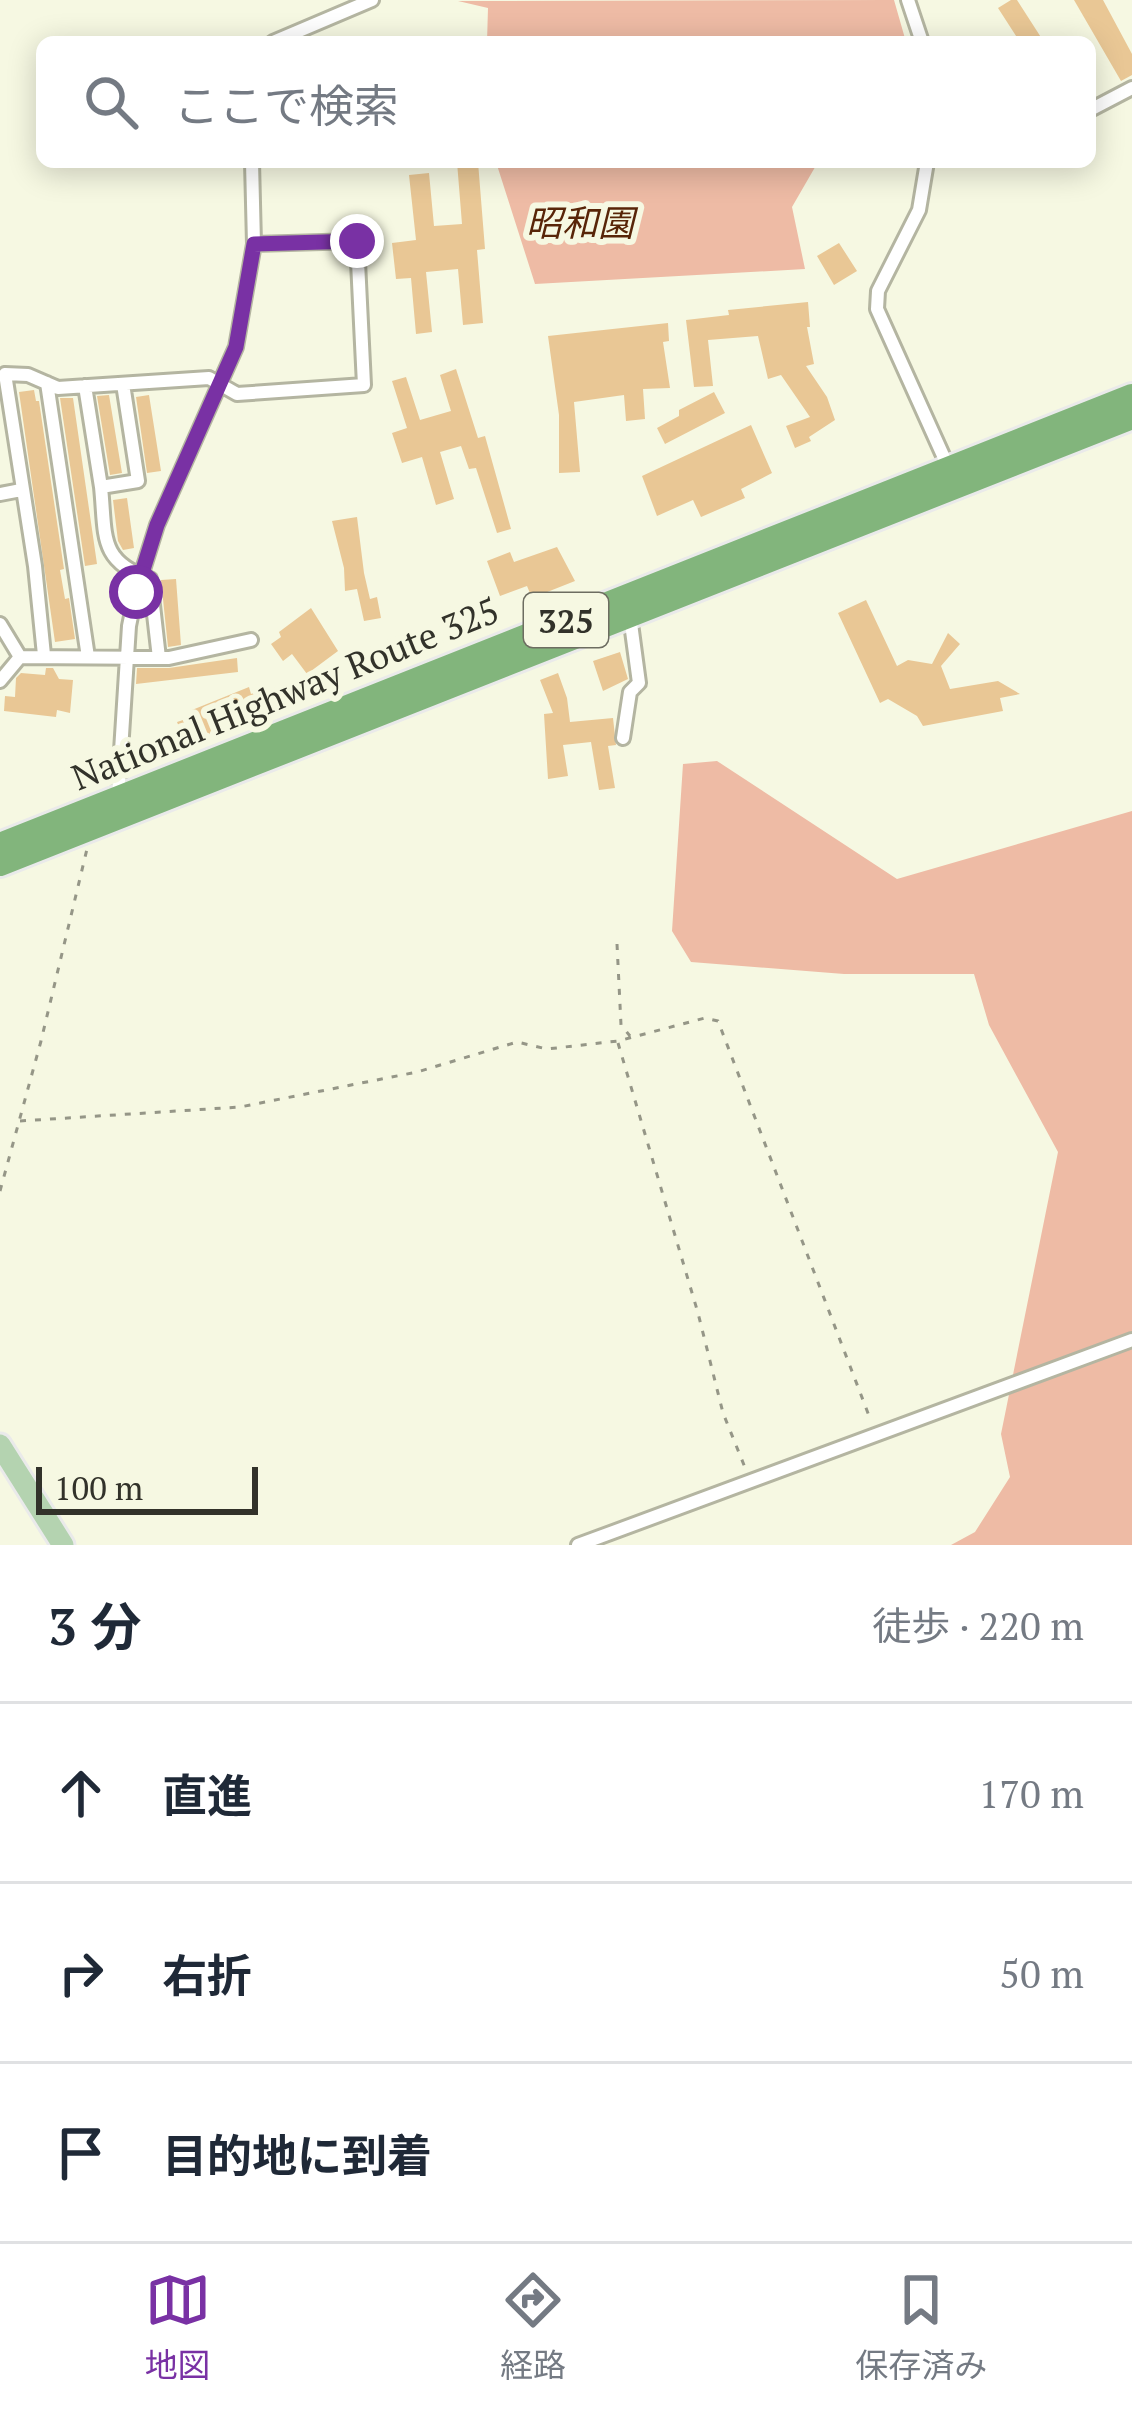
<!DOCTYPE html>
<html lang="ja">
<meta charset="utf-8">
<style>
body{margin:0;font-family:"PT Serif","Noto Sans JP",serif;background:#f2f2f3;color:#1f2937}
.scale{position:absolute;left:36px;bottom:30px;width:222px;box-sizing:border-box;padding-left:12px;border:6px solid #32322a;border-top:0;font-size:33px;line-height:42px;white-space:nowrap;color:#32322a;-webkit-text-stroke:9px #f6f8e2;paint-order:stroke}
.stop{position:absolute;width:36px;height:36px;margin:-27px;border:9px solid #7931a4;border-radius:50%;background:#fff}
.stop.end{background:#7931a4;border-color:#fff;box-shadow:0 3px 12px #0008}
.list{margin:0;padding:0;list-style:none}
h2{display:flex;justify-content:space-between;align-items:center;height:156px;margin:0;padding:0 48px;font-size:51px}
h2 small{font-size:39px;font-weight:400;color:#747a83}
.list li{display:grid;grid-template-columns:78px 1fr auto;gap:36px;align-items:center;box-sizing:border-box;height:180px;padding:0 48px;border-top:3px solid #e0e1e3}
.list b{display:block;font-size:45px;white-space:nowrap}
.list em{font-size:39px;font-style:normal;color:#747a83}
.icon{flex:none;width:66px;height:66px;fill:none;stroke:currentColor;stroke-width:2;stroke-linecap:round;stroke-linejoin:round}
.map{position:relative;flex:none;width:1132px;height:1545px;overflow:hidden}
.search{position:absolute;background:#fff;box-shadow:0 6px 30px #0003;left:36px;right:36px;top:36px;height:132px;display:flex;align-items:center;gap:30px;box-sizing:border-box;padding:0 42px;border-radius:18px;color:#747a83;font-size:45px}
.sheet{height:696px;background:#fff}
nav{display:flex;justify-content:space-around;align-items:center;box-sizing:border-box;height:168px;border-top:3px solid #e0e1e3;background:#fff;font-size:33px;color:#747a83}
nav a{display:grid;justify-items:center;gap:6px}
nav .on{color:#7931a4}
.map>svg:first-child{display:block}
.green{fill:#eebba5}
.building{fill:#e9c795}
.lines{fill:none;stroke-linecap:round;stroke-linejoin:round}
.street-casing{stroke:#b4b5a1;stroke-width:18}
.primary-casing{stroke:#eaeaea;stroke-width:27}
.highway-casing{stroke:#eaeaea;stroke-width:30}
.path{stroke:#959687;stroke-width:3;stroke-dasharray:6 9;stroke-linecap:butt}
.street{stroke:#fff;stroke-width:12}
.primary{stroke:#b4d3b0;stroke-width:21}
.highway{stroke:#82b57c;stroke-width:24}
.route{stroke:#7931a4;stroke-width:15}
.labels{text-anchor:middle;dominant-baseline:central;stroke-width:12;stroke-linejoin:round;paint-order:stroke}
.shield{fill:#f6f8e2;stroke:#6d6d61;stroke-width:3}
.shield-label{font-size:33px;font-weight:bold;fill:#32322a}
.park-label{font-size:36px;font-style:italic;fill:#582508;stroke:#f6f8e2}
.street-label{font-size:36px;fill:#32322a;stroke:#f6f8e2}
</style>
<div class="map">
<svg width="1132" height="1545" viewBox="0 0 1132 1545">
<rect width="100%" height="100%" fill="#f6f8e2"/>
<path class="green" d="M 894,0 L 906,42 L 487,42 L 488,8 L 458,1 Z
M 496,162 L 818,162 L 792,207 L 805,269 L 535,284 Z
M 717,761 L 897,879 L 1132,811 L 1132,1545 L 951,1545 L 975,1532 L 1010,1477 L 1001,1434 L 1058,1152 L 989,1025 L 974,974 L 844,974 L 691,962 L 672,931 L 683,764 Z"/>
<path class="building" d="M 1011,0 L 1017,0 L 1044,42 L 1020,42 L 998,8 Z
M 1074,0 L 1103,0 L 1132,54 L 1132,75 L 1121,81 Z
M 457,162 L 478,162 L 485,249 L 477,250 L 483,323 L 463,325 L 458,269 L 426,272 L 432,332 L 416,334 L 411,278 L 396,279 L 392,243 L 416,240 L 409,175 L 429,173 L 434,226 L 462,224 Z
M 839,243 L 857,271 L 834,285 L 817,256 Z
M 808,302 L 810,327 L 807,327 L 814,364 L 806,366 L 827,397 L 835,420 L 809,437 L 811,441 L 795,448 L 786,426 L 810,417 L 781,375 L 768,379 L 758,336 L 708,340 L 713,386 L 694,387 L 686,320 L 729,315 L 728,310 Z
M 668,323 L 669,341 L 663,342 L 670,388 L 643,389 L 645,419 L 626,421 L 624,395 L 574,402 L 580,472 L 559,473 L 559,415 L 548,336 Z
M 456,369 L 478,438 L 485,436 L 511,529 L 497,533 L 476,468 L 469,469 L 461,446 L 440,452 L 454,499 L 436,505 L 422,457 L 402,463 L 392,433 L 407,428 L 392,381 L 406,377 L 420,420 L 451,411 L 440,375 Z
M 34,390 L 36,401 L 39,401 L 64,569 L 60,570 L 65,599 L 69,598 L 75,639 L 55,642 L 19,392 Z
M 714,392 L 725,413 L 665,444 L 657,428 L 679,416 L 679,410 Z
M 109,395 L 122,473 L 110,475 L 97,396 Z
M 149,395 L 161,471 L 147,473 L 136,397 Z
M 60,398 L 73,398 L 97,564 L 85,566 Z
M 751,425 L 772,473 L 741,489 L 745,498 L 701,517 L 693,500 L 657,516 L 642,476 Z
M 127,498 L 134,548 L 123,550 L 118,541 L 113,500 Z
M 357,517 L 364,573 L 370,599 L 377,597 L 381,618 L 364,621 L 357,589 L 345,591 L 344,568 L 332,521 Z
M 557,547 L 575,581 L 532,598 L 527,586 L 500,596 L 487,561 L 510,552 L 514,562 Z
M 176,579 L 181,645 L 168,647 L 161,580 Z
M 866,600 L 897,666 L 908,660 L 932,664 L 948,633 L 960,644 L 941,666 L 950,689 L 998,681 L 1020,694 L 1000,698 L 1003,711 L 923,726 L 917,716 L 888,699 L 880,703 L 838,613 Z
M 311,608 L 338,651 L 307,674 L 292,654 L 283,661 L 271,644 L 281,637 L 279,632 Z
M 620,652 L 628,679 L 603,691 L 593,661 Z
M 237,658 L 238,672 L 136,684 L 137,668 L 169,668 Z
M 46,668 L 53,668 L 59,679 L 73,680 L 70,713 L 57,710 L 56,717 L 4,711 L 5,696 L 15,697 L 16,678 L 21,673 L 45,675 Z
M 558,673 L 567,698 L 570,722 L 613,718 L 616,745 L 608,746 L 615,788 L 599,790 L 591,742 L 563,745 L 568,776 L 548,779 L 544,714 L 553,713 L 540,680 Z
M 249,687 L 251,694 L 261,690 L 270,712 L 187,746 L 177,722 L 195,716 L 192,710 Z"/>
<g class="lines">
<g class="street-casing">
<path id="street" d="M 908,0 L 922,42
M 273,42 L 372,0
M 1090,110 L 1132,88
M 927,162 L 919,210 L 878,291 L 877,309 L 950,471
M 47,383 L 88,657
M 123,384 L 138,481 L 101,487 C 106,535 98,561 150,579 L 159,658
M 85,386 L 101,487
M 0,494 L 21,490
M 0,624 L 20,657
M 44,655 L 35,566 L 5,374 L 28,375 L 58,388 L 209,378 L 237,394 L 364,385 L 357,241 L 254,244
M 0,681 L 20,657 L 169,658 L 251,640
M 623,738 L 630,692 L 639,683 L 630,616
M 118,798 L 129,626 L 136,592 L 157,525 L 236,347 L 254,244 L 252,162
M 578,1545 L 1132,1340"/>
</g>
<g class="primary-casing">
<path id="primary" d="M 0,1445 L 63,1545"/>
</g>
<g class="highway-casing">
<path id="highway" d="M 0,845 L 1132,396
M 0,864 L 1132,417"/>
</g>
<path class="path" d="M 617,944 L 621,1025 L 630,1036
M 618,1043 L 698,1313 L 723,1413 L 746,1470
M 20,1121 L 240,1107 L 417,1072 L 517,1042 L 547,1049 L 618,1041 L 705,1018 L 718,1021 L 871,1421
M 0,1191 L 41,1041 L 87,849"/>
<use href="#street" class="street"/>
<use href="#primary" class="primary"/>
<use href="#highway" class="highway"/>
</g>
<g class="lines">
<path class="route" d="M 136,592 L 157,525 L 236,347 L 254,244 L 357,241"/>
</g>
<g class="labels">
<rect class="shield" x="524" y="593" width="84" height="54" rx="9"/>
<g class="shield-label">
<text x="566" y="620">325</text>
</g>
<g class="park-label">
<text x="580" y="222">昭和園</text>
</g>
<g class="street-label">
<text transform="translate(285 693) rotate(-22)">National Highway Route 325</text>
</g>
</g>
</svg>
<div class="scale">100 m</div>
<div class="stop" style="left:136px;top:592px"></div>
<div class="stop end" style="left:357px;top:241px"></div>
<div class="search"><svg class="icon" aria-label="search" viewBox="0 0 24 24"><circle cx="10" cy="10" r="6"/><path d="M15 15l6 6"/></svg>ここで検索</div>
</div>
<section class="sheet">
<h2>3 分<small>徒歩 · 220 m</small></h2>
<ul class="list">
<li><svg class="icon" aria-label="ahead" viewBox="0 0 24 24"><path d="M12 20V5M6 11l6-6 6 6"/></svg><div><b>直進</b></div><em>170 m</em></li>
<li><svg class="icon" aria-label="right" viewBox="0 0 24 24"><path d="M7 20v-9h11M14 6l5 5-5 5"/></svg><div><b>右折</b></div><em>50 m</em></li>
<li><svg class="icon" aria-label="arrive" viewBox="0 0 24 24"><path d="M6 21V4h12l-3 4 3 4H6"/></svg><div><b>目的地に到着</b></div></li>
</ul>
</section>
<nav>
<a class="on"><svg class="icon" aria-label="map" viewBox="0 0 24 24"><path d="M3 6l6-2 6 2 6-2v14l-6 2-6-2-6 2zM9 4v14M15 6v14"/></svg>地図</a>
<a><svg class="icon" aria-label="directions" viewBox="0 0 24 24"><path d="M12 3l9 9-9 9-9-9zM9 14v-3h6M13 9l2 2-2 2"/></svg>経路</a>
<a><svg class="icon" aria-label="saved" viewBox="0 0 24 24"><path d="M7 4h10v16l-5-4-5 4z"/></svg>保存済み</a>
</nav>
